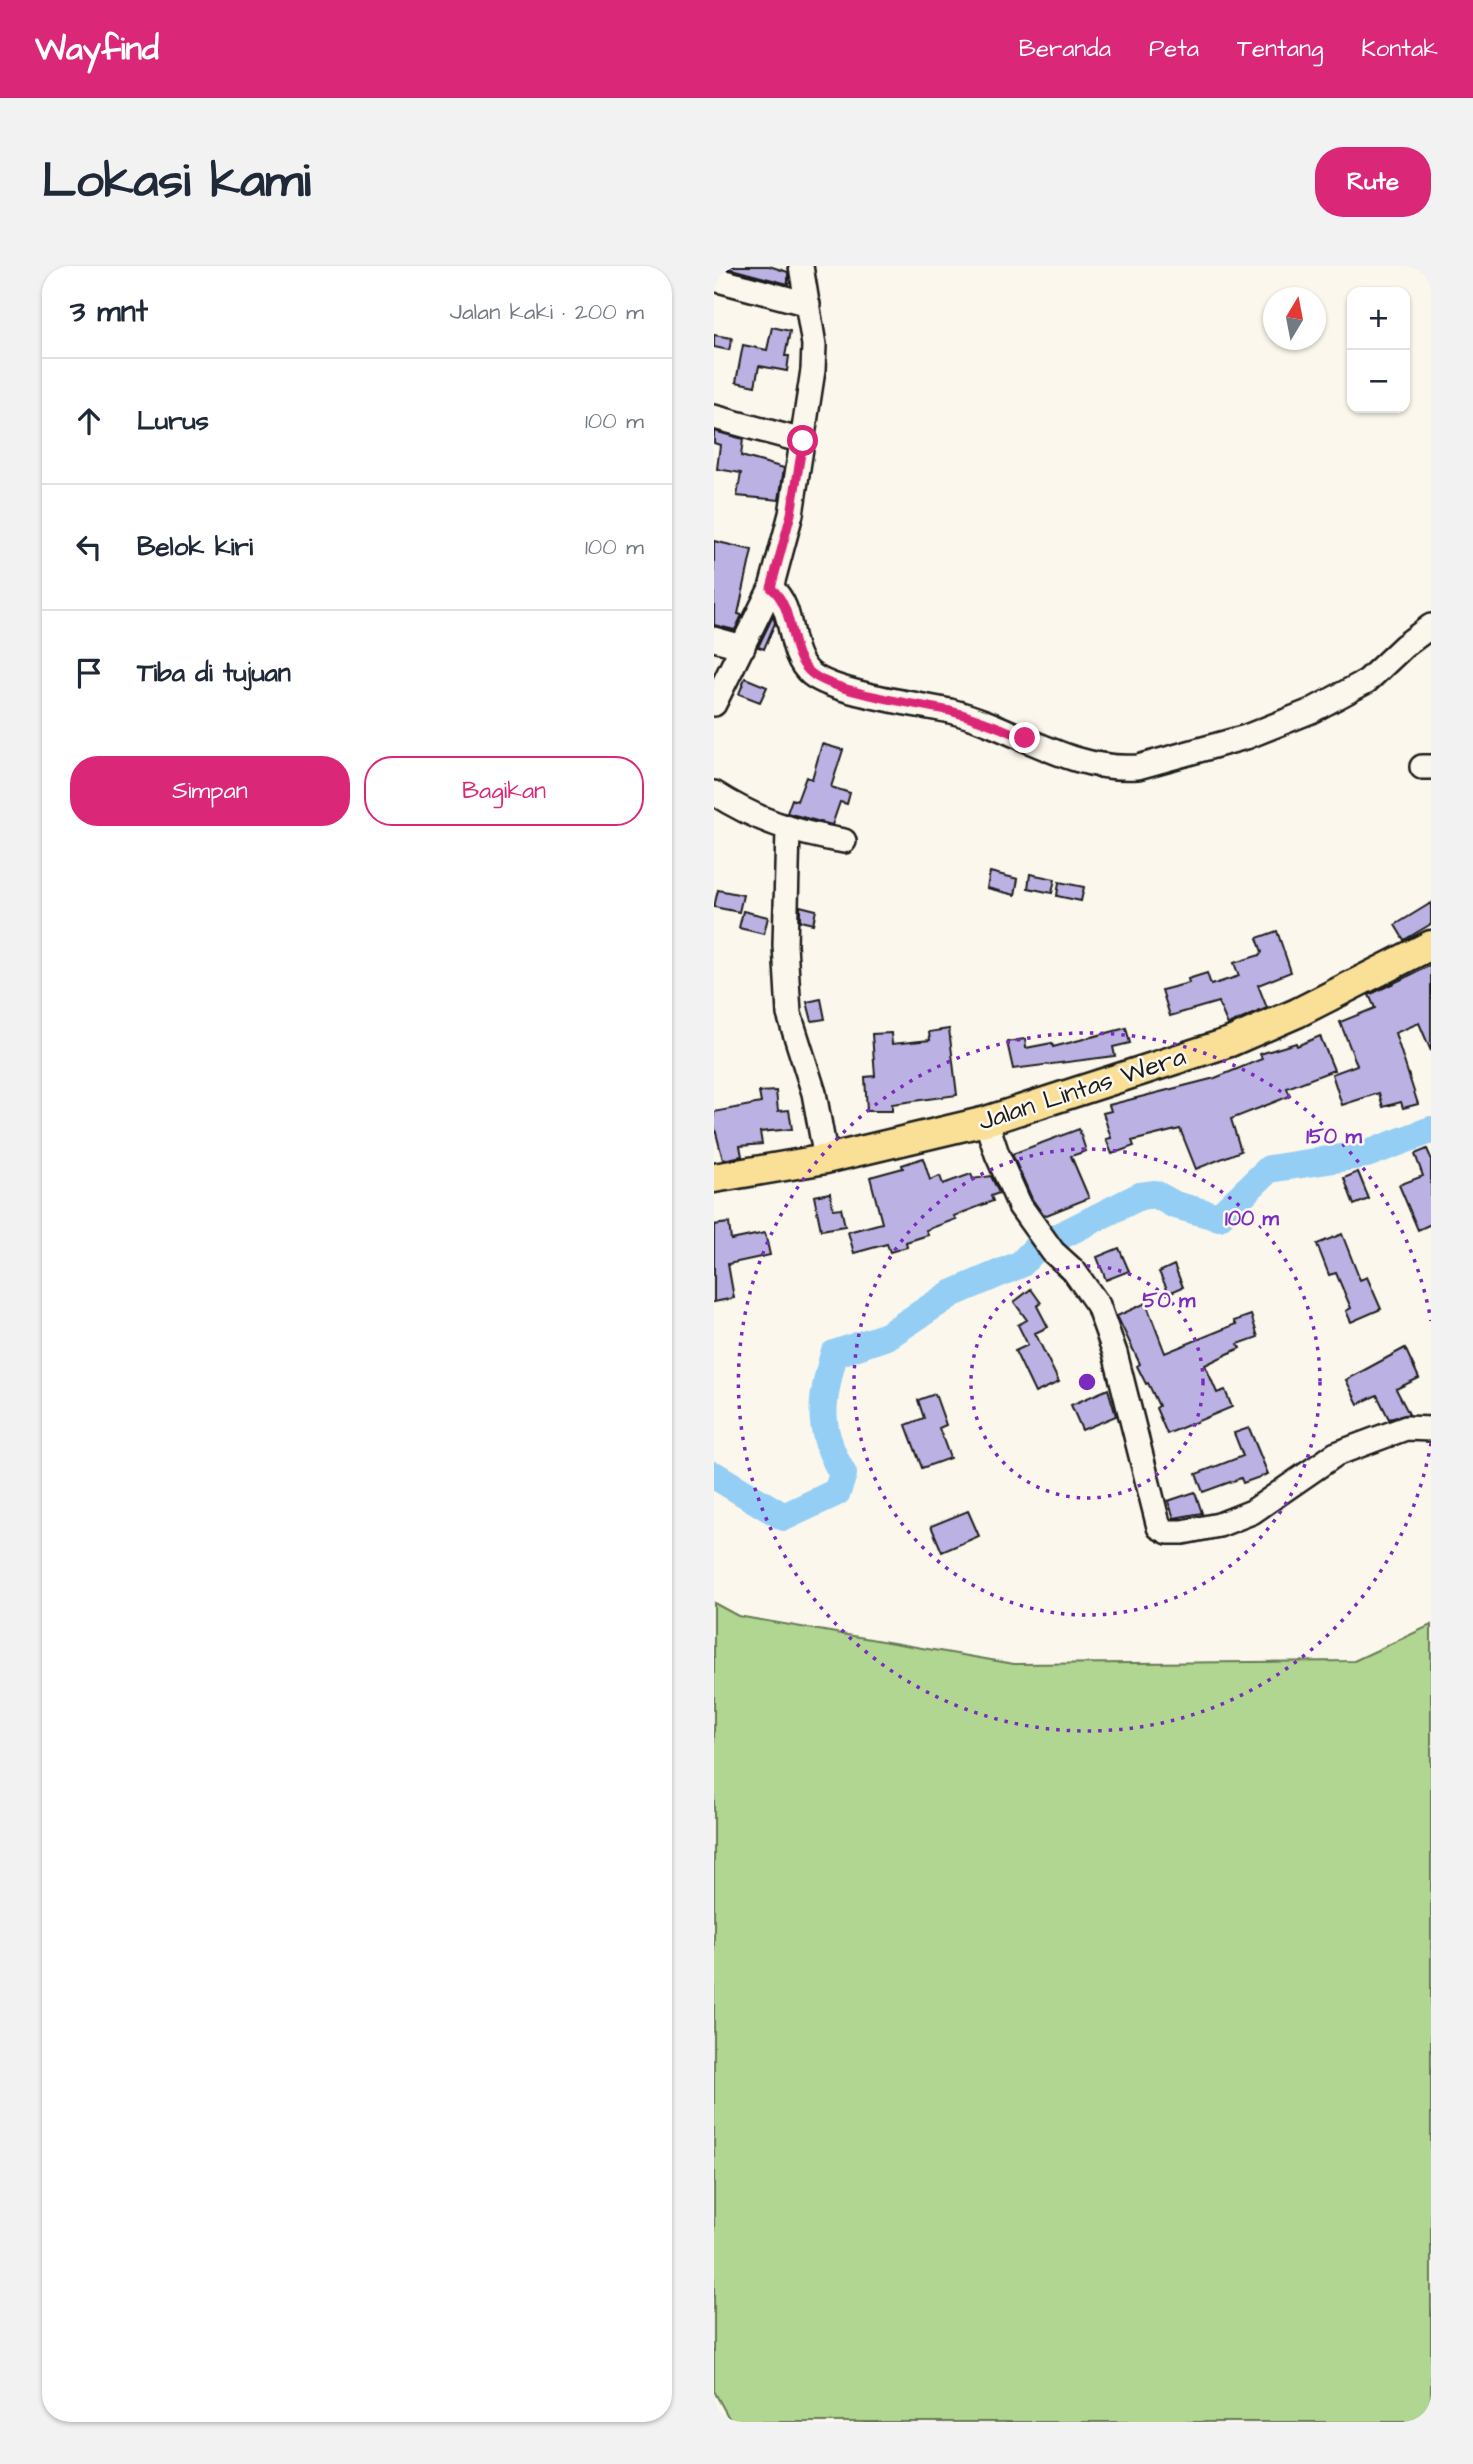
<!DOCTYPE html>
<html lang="id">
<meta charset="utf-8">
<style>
body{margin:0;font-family:"Architects Daughter",sans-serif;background:#f2f2f3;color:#1f2937}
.controls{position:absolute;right:21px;top:21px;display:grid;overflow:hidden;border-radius:14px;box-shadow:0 2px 5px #0004}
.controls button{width:63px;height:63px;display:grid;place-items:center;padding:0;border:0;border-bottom:2px solid #e0e1e3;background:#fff;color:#1f2937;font:35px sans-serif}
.compass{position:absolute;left:549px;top:21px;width:63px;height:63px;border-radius:50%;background:#fff;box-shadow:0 2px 5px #0004;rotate:10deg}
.stop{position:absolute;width:21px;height:21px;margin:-16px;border:5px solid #db2777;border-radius:50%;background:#fff}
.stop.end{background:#db2777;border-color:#fff;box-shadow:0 2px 7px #0008}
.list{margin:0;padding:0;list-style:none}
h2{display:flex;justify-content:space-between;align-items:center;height:91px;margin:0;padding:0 28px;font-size:30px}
h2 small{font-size:23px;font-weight:400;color:#747a83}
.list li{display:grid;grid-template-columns:46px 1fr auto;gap:21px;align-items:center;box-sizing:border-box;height:126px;padding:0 28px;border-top:2px solid #e0e1e3}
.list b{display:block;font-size:26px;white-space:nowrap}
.list em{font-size:23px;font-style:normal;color:#747a83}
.actions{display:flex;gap:14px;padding:21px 28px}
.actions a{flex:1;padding:16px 0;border:2px solid #db2777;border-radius:28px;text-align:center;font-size:24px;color:#db2777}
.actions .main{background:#db2777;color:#fff}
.icon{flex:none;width:38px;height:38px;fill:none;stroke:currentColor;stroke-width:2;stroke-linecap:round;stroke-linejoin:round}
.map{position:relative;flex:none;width:717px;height:2156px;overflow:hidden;border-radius:28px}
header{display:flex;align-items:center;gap:42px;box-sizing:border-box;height:98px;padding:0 35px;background:#db2777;color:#fff}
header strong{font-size:33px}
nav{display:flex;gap:38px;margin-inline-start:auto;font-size:24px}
.intro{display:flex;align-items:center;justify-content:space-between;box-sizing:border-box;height:168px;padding:0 42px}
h1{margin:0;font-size:49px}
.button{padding:18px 32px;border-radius:28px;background:#db2777;color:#fff;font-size:24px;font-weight:700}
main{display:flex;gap:42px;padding:0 42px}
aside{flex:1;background:#fff;border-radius:28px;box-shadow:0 2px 5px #0004}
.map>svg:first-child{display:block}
.green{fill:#b0d691;stroke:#667956;stroke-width:2}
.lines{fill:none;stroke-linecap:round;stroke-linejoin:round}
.river{stroke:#94cef4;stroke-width:28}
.building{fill:#bbb2e3;stroke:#1c1c1c;stroke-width:2}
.minor-casing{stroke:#1c1c1c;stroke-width:28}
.major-casing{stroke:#1c1c1c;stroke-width:33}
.minor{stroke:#fbf7ec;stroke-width:23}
.major{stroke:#f9e096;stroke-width:28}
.route{stroke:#db2777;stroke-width:9}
.ring{fill:none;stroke:#7b2cbf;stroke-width:3.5;stroke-dasharray:3.5 7}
.labels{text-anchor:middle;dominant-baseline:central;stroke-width:5;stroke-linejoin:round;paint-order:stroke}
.street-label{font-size:26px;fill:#1c1c1c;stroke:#fbf7ec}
.centre{fill:#7b2cbf;stroke:#fbf7ec;stroke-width:3.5}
.ring-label{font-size:21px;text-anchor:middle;font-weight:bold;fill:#7b2cbf;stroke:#fbf7ec;stroke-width:5;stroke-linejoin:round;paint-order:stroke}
</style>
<header>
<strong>Wayfind</strong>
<nav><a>Beranda</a><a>Peta</a><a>Tentang</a><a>Kontak</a></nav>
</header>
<div class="intro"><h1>Lokasi kami</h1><a class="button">Rute</a></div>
<main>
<aside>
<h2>3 mnt<small>Jalan kaki · 200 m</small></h2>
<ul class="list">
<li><svg class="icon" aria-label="ahead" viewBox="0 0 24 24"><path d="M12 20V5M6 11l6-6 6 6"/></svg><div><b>Lurus</b></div><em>100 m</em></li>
<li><svg class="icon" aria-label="left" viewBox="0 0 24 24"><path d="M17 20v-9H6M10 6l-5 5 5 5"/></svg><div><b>Belok kiri</b></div><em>100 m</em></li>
<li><svg class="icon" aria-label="arrive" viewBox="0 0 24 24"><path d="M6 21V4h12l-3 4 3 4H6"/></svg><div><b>Tiba di tujuan</b></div></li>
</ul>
<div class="actions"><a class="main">Simpan</a><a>Bagikan</a></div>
</aside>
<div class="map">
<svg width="717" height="2156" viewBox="0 0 717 2156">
<rect width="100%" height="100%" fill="#fbf7ec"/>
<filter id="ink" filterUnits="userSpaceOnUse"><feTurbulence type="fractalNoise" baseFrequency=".0143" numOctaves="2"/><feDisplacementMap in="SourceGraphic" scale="14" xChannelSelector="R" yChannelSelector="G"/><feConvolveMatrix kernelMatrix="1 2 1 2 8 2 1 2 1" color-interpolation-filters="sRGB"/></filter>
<g filter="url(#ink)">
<path class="green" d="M 0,1337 L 24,1350 L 300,1398 L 640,1395 L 717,1359 L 717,2156 L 17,2156 L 0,2125 Z"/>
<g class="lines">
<path class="river" d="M 0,1209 L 70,1251 L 123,1226 L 129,1208 C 102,1163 107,1135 120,1088 L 173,1070 L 237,1028 L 307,998 L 322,982 L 426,930 L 441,928 L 461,939 L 505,951 L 555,903 L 653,888 L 717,864"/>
</g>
<path class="building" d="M 6,0 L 55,0 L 74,6 L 74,18 Z
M 58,61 L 76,65 L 71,90 L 75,90 L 73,105 L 45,100 L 41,120 L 22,116 L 29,79 L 53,84 Z
M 0,69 L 18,72 L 15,84 L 0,81 Z
M 0,165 L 29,173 L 27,190 L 70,202 L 65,234 L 23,230 L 27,207 L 3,203 L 6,179 L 0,177 Z
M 0,275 L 38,284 L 24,348 L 28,349 L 21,364 L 0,359 Z
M 59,350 L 61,357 L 50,383 L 44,381 Z
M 31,412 L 53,421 L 46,436 L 25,428 Z
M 108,478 L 129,484 L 117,521 L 136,527 L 133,538 L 126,536 L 118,559 L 73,547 L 78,533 L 83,535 L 92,511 L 98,513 Z
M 276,606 L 304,613 L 301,629 L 273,622 Z
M 316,608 L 341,613 L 338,627 L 314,622 Z
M 345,616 L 370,621 L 367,635 L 343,630 Z
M 4,624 L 29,629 L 25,646 L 0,641 Z
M 717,637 L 717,658 L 690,674 L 681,659 Z
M 86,640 L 102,644 L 99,658 L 86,655 Z
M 29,645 L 54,651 L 50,668 L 25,662 Z
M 563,665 L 577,706 L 544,719 L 553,742 L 514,759 L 504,736 L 456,750 L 448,724 L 475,717 L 474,713 L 493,707 L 497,719 L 525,710 L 520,697 L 546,689 L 548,686 L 543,672 Z
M 717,699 L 717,785 L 705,757 L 681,767 L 704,838 L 689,842 L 687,836 L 669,841 L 665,827 L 628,839 L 618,808 L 643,799 L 626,756 L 661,742 L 655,729 Z
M 107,733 L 111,753 L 98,755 L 93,736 Z
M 412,762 L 416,777 L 399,781 L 401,790 L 299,803 L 293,776 L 311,773 L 312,782 L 338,777 L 339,781 Z
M 235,763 L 243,829 L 178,838 L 178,845 L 153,845 L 151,811 L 161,810 L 158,768 L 177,767 L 178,778 L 216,774 L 215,766 Z
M 606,770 L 620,804 L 573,822 L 576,830 L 517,853 L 527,885 L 482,903 L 466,863 L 418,875 L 420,880 L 398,888 L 392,873 L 397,872 L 389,847 L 397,845 L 395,839 L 501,812 L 548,793 L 546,788 L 582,777 L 583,780 Z
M 62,825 L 64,845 L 75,844 L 78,863 L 46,866 L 48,878 L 26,880 L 28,890 L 9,894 L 0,859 L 0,846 L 47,837 L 45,826 Z
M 365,863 L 372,885 L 357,890 L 375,932 L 330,950 L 318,933 L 298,888 Z
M 713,883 L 717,892 L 717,958 L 704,964 L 685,919 L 709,910 L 701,888 Z
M 209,892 L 216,914 L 226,910 L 229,918 L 257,908 L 259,913 L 277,910 L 285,927 L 277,930 L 279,935 L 240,950 L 242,953 L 212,964 L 214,969 L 192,976 L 193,981 L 176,986 L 173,978 L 140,987 L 134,966 L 168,957 L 156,911 L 189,902 L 188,899 Z
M 644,906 L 655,933 L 640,939 L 630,912 Z
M 116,927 L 119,943 L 127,942 L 131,960 L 107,964 L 100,930 Z
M 15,957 L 17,974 L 51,967 L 56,989 L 14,998 L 20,1032 L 0,1036 L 0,959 Z
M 628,968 L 646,1014 L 653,1011 L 667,1043 L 637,1056 L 632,1045 L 637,1042 L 622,1007 L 615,1009 L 603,978 Z
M 405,982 L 415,1005 L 392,1014 L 383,991 Z
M 460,999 L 469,1021 L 455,1027 L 445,1006 Z
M 317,1023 L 327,1037 L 323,1040 L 334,1061 L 321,1067 L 345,1116 L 321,1127 L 301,1085 L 314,1079 L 304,1059 L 313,1054 L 300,1036 Z
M 432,1037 L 451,1087 L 522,1058 L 520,1055 L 537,1049 L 544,1071 L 524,1078 L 526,1082 L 491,1099 L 503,1127 L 511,1124 L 518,1141 L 453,1168 L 442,1142 L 445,1140 L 434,1117 L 432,1118 L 423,1100 L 426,1098 L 403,1050 Z
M 691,1082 L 705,1112 L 682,1123 L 695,1148 L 675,1153 L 663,1129 L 644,1138 L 632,1114 Z
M 394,1123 L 402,1150 L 368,1164 L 357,1139 Z
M 221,1128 L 232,1159 L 225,1162 L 236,1192 L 208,1202 L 192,1159 L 210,1152 L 204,1134 Z
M 535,1162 L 554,1208 L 529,1217 L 527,1212 L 489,1226 L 482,1208 L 529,1190 L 520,1167 Z
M 481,1226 L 488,1247 L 460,1252 L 454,1235 Z
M 254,1245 L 265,1270 L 228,1286 L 217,1260 Z"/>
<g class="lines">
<g class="minor-casing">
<path id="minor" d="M 0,13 L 94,38
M 0,151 L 89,175
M 57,322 C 83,343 71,386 97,408 C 122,428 204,438 236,445 C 302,461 354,506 424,501 L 532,471 L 597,445 L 653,415 L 690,380 L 717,360
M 0,373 L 29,381
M 0,438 L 57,322 L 77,248 L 99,104 L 100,79 L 87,0
M 708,501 L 717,501
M 0,527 C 42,554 82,567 130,575
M 74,564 L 71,679 L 75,748 L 100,827 L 112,893
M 272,855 L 283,888 L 306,940 L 339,986 L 360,1005 L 384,1039 L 401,1087 L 445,1261 L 454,1266 L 469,1266 L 505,1259 L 538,1246 L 622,1188 L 692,1162 L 717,1163"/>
</g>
<g class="major-casing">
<path id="major" d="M 0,912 L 112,893 L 272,855 L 516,776 L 583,747 L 717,679"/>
</g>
<use href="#minor" class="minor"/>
<use href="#major" class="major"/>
</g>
</g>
<g class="lines" filter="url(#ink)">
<path class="route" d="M 89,175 L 77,248 L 57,322 C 83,343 72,386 97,407 C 121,427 204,438 236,445 C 261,451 286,462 311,472"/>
</g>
<g class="ring">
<circle cx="373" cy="1116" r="116"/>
<circle cx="373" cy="1116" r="233"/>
<path d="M717 1177A349 349 0 1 1 717 1055"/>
</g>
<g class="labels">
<g class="street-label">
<text transform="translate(368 823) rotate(-18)">Jalan Lintas Wera</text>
</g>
</g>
<circle cx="373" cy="1116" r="10" class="centre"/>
<g class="ring-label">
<text x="620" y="877">150 m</text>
<text x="538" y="959">100 m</text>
<text x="455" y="1041">50 m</text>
</g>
</svg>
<div class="controls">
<button>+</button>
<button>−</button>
</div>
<svg class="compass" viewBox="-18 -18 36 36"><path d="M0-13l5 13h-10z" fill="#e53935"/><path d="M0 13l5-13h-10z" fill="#747a83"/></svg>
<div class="stop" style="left:89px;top:175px"></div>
<div class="stop end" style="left:311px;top:472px"></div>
</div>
</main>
